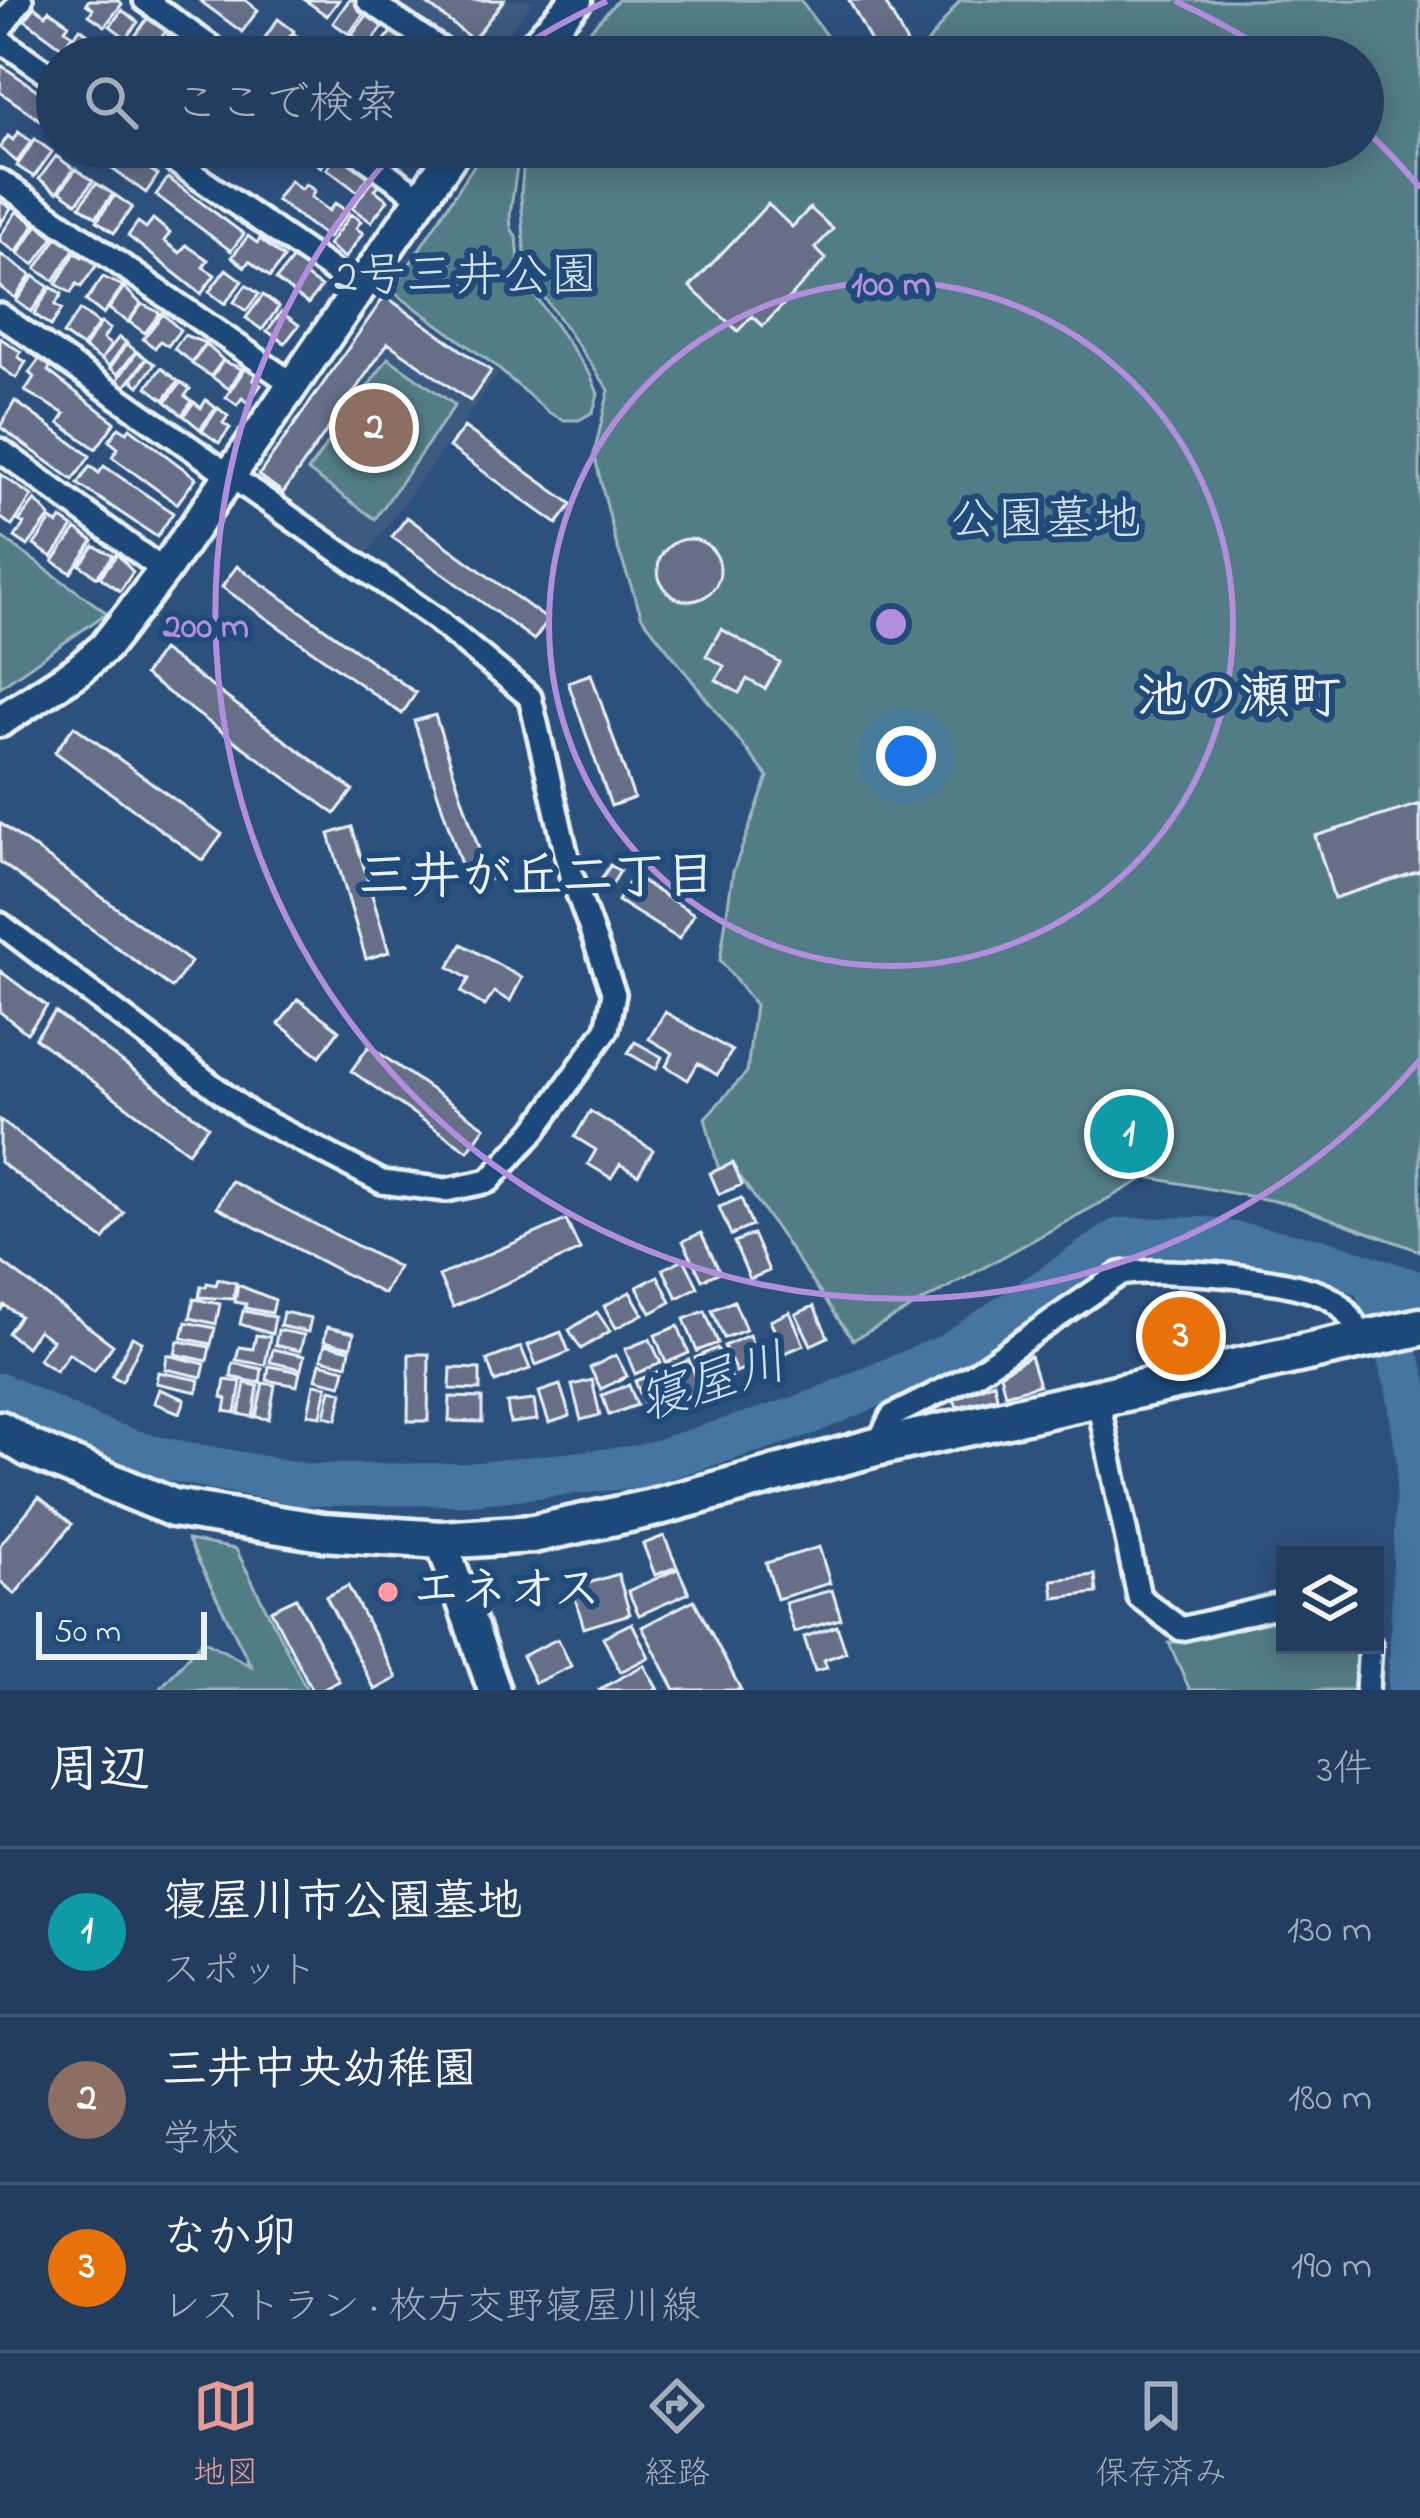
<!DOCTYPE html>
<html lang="ja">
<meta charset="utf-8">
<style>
body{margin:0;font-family:"Indie Flower","Klee One",sans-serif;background:#2e4867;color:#f1f3f6}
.controls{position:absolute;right:36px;bottom:36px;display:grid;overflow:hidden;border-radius:0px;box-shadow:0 6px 30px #0003}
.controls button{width:108px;height:108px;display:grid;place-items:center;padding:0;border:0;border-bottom:3px solid #3f5673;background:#223d5e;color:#f1f3f6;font:60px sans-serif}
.scale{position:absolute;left:36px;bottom:30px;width:171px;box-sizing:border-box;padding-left:12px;border:6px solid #e8f1f8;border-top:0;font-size:33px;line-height:42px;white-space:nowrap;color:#e8f1f8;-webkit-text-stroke:9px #1f4a7a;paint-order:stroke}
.you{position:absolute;left:906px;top:756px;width:42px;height:42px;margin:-30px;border:9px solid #fff;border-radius:50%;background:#1a73e8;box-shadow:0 0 0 18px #1a73e833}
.badge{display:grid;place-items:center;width:78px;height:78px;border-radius:50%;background:#e69b98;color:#fff;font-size:39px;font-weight:700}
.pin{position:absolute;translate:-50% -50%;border:6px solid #fff;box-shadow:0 3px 12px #0006}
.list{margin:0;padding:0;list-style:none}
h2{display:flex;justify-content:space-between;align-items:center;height:156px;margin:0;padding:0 48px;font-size:51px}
h2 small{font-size:39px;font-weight:400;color:#a2aebc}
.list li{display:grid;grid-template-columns:78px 1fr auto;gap:36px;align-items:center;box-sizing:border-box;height:168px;padding:0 48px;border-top:3px solid #3f5673}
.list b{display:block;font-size:45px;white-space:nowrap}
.list p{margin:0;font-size:39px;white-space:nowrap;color:#a2aebc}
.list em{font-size:39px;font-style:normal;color:#a2aebc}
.icon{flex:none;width:66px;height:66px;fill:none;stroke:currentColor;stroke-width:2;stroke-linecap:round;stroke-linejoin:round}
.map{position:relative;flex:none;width:1420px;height:1690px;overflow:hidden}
.search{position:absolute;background:#223d5e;box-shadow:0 6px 30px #0003;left:36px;right:36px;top:36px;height:132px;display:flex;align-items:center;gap:30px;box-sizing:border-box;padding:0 42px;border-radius:66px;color:#a2aebc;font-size:45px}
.sheet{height:660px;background:#223d5e}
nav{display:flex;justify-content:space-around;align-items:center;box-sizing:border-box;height:168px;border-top:3px solid #3f5673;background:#223d5e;font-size:33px;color:#a2aebc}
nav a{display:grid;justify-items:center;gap:6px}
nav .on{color:#e69b98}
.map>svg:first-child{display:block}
.built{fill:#3e5a80}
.green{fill:#527d86;stroke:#9db7bf;stroke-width:3}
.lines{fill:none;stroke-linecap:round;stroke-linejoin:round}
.river{stroke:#4474a0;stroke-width:42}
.building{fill:#666e88;stroke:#e8f1f8;stroke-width:3}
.street-casing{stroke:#e8f1f8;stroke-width:30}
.secondary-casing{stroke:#e8f1f8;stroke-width:39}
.primary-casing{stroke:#e8f1f8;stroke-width:45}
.street{stroke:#1f4a7a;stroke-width:21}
.secondary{stroke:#1f4a7a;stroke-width:30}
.primary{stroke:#1f4a7a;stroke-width:36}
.ring{fill:none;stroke:#b28edc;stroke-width:6}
.poi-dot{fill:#ff9aa2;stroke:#1f4a7a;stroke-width:4.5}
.labels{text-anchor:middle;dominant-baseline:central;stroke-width:12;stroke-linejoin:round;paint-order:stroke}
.park-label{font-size:48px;fill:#d2e0e7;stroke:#1f4a7a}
.poi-label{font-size:48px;font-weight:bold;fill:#e8f1f8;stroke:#1f4a7a;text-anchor:start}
.neighbourhood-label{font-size:51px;font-weight:bold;fill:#e8f1f8;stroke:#1f4a7a}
.water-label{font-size:51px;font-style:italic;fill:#cfdeeb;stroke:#1f4a7a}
.centre{fill:#b28edc;stroke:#1f4a7a;stroke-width:6}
.ring-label{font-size:36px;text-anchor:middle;font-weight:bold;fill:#b28edc;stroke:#1f4a7a;stroke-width:12;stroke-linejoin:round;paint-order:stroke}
</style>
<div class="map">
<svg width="1420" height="1690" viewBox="0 0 1420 1690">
<rect width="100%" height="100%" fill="#2d517d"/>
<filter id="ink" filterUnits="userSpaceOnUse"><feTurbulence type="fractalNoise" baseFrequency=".00833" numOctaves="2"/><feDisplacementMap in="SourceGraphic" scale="24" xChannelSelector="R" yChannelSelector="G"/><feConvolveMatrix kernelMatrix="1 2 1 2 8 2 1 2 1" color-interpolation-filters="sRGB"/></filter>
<g filter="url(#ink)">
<path class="built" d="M 393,0 L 534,0 L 490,57 L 477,57 Z
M 386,290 L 498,374 L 362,561 L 251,481 Z"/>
<path class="green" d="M 618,0 L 800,0 L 842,57 L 565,57 Z
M 960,0 L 1420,0 L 1420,1251 L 1290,1204 L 1147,1177 L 853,1340 L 741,1178 L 718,1167 L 705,1118 L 747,1072 L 755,1005 L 720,960 L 733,872 L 768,777 L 642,617 L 616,543 L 594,454 L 609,390 L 526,271 L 521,194 L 525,147 L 1363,147 L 1363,57 L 917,57 Z
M 486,147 L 520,147 L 510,214 L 511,228 L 517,238 L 520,274 L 591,376 L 598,394 L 593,412 L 579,420 L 564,420 L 548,412 L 493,364 L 392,291 Z
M 388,358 L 455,405 L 375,519 L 308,471 Z
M 0,536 L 107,613 L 0,687 Z
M 188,1540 L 236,1549 L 307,1690 L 159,1690 L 203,1640 L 251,1666 Z
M 1285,1614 L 1285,1645 L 1362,1645 L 1360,1690 L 1190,1690 L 1169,1643 Z"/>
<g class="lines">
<path class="river" d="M 1373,1278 L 1406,1383 L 1418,1461 L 1409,1690
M 0,1394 L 95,1438 L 149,1456 L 307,1485 L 470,1484 L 641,1466 L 803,1416 L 952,1353 L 1120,1239 L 1208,1238 L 1318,1259 L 1420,1293"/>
</g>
<path class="building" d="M 89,0 L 117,0 L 122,4 L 105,26 L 89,15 L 93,9 L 86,4 Z
M 199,0 L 245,0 L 258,10 L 242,32 Z
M 305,0 L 339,0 L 327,16 Z
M 349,0 L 358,0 L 368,7 L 349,34 L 333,23 Z
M 422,0 L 504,0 L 473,40 Z
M 849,0 L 884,0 L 912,53 L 879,57 Z
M 35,7 L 46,15 L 49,10 L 69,24 L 65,29 L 72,35 L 63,48 L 25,20 Z
M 122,10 L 138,22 L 126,38 L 110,26 Z
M 367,15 L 383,27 L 368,47 L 352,35 Z
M 149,16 L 167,30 L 150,52 L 133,39 Z
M 278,19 L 294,31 L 277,53 L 262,42 Z
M 80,28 L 115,54 L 113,57 L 82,57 L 67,46 Z
M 393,29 L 409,41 L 396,57 L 383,57 L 376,52 Z
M 294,34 L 306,42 L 302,48 L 309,54 L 306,57 L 287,57 L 280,53 Z
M 168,35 L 178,42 L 175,46 L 181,51 L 177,57 L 155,53 Z
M 318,46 L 334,57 L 310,57 Z
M 1,65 L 57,104 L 57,132 L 0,92 Z
M 18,132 L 31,141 L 17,162 L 0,148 L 8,136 L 13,140 Z
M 35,139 L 52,152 L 34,177 L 17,166 Z
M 81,147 L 118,147 L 158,175 L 146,193 Z
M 308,147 L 326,147 L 333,152 L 321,167 L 303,154 Z
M 338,153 L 369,176 L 358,192 L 327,169 Z
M 56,156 L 74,169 L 57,192 L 39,179 Z
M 76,169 L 93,181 L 77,203 L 60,191 Z
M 168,178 L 244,234 L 231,251 L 156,195 Z
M 374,178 L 381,182 L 375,190 L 388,200 L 371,222 L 352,208 Z
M 290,181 L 301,190 L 306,184 L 315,191 L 311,197 L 329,211 L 335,203 L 348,212 L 328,238 L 276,200 Z
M 96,183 L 113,194 L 96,217 L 80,206 Z
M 115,195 L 132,207 L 114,233 L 97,221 Z
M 0,201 L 11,208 L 0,225 Z
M 768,204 L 792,227 L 810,208 L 833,229 L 815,248 L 826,259 L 763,326 L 752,316 L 738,331 L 690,287 Z
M 17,211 L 35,224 L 16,252 L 0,241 L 0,236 Z
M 351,214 L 361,221 L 356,228 L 363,233 L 345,258 L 328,245 Z
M 153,219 L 170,233 L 164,241 L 180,253 L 186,245 L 208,260 L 203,267 L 215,275 L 201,294 L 128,236 L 138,222 L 146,228 Z
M 38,225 L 54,237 L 34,265 L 18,254 Z
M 59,235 L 76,246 L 54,281 L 36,269 Z
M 248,236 L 257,243 L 260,239 L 284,258 L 270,277 L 249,261 L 245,267 L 232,257 Z
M 75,253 L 82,257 L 84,253 L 99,262 L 81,287 L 77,284 L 71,293 L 56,284 Z
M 0,254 L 31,275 L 15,298 L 0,287 Z
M 293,258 L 308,269 L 304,275 L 321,287 L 308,304 L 276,280 Z
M 226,269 L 242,281 L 225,304 L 209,292 Z
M 34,276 L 49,287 L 31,312 L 16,301 Z
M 103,277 L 123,286 L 103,314 L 86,301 Z
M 246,285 L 259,294 L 246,311 L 234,302 Z
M 51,287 L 62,294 L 55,305 L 62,309 L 51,326 L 34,314 Z
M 124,287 L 141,304 L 128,322 L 109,309 Z
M 263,295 L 279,307 L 262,330 L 246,318 Z
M 385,296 L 491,371 L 470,401 L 388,343 L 283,493 L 259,475 Z
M 142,304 L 160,313 L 145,333 L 129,322 Z
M 80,310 L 99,324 L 82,347 L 63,334 Z
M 281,312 L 299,325 L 285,343 L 267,331 Z
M 163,314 L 180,330 L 168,346 L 160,341 L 155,348 L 143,339 Z
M 101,323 L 110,329 L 103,339 L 111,345 L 101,360 L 84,348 Z
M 184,335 L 205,343 L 192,362 L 174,349 Z
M 119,337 L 126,342 L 109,366 L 101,360 Z
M 0,338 L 21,352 L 18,357 L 26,362 L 16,378 L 0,367 Z
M 127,344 L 136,351 L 118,374 L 110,368 Z
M 206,344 L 223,360 L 211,376 L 192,364 Z
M 137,352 L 146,358 L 123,390 L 114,385 Z
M 40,358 L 51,366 L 48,371 L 115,422 L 96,449 L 59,423 L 65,414 L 25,391 L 34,377 L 29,373 Z
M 147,359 L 155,364 L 139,386 L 132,380 Z
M 223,361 L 242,369 L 229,389 L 212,377 Z
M 246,367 L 257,375 L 253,380 L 261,385 L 248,403 L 242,398 L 237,405 L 226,397 Z
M 161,368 L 178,381 L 164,400 L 147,387 Z
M 181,382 L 190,389 L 185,396 L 192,401 L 182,415 L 166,402 Z
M 206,400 L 216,408 L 200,429 L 184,416 L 194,402 L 201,408 Z
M 15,401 L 90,456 L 73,480 L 0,427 Z
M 218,408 L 228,416 L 223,423 L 230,428 L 219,443 L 202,431 Z
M 119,427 L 127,432 L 130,428 L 196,478 L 177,504 L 112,457 L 118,448 L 109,441 Z
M 464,427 L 572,504 L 557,524 L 449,447 Z
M 90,466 L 99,473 L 104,466 L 173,513 L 157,537 L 78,484 Z
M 0,474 L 32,496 L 12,526 L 0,517 Z
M 35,500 L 50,516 L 28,546 L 15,537 L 24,524 L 19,521 Z
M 407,517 L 548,620 L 534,640 L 392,537 Z
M 61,519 L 73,527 L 52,557 L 34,545 L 51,520 L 58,524 Z
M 76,529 L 93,541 L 71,573 L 53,561 Z
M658 570a31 31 0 1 1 62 0a31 31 0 1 1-62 0Z
M 94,546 L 113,555 L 97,577 L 80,565 Z
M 117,554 L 133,572 L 120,591 L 100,577 Z
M 237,566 L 416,693 L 402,714 L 222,587 Z
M 721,629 L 780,663 L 765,689 L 747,679 L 739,693 L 716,680 L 724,666 L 706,656 Z
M 162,650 L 353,790 L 335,814 L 144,675 Z
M 591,674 L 634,798 L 611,806 L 568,682 Z
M 435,715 L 489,880 L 468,886 L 414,721 Z
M 74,726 L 222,834 L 203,861 L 55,752 Z
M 1420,804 L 1420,871 L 1334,898 L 1315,836 Z
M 0,823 L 191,962 L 172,988 L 0,862 Z
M 352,827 L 389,952 L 366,959 L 329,834 Z
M 610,865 L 620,871 L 610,888 L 600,882 Z
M 633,876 L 694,914 L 679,939 L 618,901 Z
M 462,944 L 522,978 L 510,1001 L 494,992 L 485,1006 L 461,992 L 469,979 L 449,967 Z
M 0,971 L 47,1006 L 27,1033 L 0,1012 Z
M 298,999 L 339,1030 L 320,1056 L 279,1024 Z
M 55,1012 L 208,1126 L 188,1152 L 35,1038 Z
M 665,1012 L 732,1051 L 717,1075 L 698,1063 L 688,1080 L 666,1066 L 673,1053 L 649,1039 Z
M 635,1042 L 662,1057 L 656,1069 L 628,1053 Z
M 369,1046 L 485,1127 L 468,1151 L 351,1071 Z
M 590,1111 L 653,1150 L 638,1175 L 620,1164 L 611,1178 L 588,1164 L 596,1150 L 575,1137 Z
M 0,1120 L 124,1213 L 104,1240 L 0,1162 Z
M 733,1163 L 742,1185 L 719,1194 L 710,1173 Z
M 231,1181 L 398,1267 L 384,1294 L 217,1207 Z
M 741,1198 L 752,1226 L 731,1235 L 719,1207 Z
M 566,1220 L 580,1250 L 453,1307 L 439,1276 Z
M 701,1233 L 720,1272 L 702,1280 L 683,1241 Z
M 753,1234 L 769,1271 L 750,1279 L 734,1242 Z
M 684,1259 L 698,1287 L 677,1298 L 663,1269 Z
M 0,1261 L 113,1345 L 94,1371 L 69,1353 L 56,1371 L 38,1359 L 52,1340 L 38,1330 L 26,1347 L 8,1333 L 20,1316 L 4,1305 L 0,1311 Z
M 658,1276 L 671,1302 L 651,1313 L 637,1287 Z
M 218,1279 L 236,1283 L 233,1299 L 199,1297 L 201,1286 L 206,1287 L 207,1283 L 216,1285 Z
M 238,1285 L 275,1300 L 272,1313 L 245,1308 L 246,1304 L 235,1302 Z
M 630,1292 L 643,1314 L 616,1328 L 604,1306 Z
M 194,1299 L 220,1304 L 216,1324 L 190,1318 Z
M 734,1301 L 746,1330 L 724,1338 L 712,1310 Z
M 814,1306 L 828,1337 L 811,1345 L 796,1314 Z
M 243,1311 L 275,1317 L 272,1334 L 240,1324 Z
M 705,1311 L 718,1343 L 697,1351 L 684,1319 Z
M 283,1312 L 311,1318 L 308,1332 L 280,1326 Z
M 597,1312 L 610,1331 L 581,1349 L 569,1330 Z
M 790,1312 L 804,1345 L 785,1353 L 770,1321 Z
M 1206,1319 L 1212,1344 L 1161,1355 L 1155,1330 Z
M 186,1322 L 215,1328 L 211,1344 L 182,1338 Z
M 678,1326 L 689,1353 L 666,1363 L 655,1335 Z
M 327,1327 L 354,1333 L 351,1347 L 324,1341 Z
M 278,1330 L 304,1335 L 300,1351 L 275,1345 Z
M 561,1332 L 569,1352 L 536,1365 L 528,1345 Z
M 256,1335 L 270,1337 L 265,1365 L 236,1360 L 239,1347 L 253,1349 Z
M 749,1335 L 760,1362 L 736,1372 L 724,1346 Z
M 132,1337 L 142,1342 L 122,1381 L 112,1376 Z
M 650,1339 L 661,1363 L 635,1374 L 625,1349 Z
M 178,1341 L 210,1347 L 207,1361 L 175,1354 Z
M 325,1344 L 350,1350 L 347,1365 L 321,1359 Z
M 521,1347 L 530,1369 L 495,1382 L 487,1360 Z
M 717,1348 L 731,1377 L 709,1387 L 695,1358 Z
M 273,1349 L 304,1356 L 301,1369 L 270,1362 Z
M 409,1354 L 429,1354 L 428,1421 L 408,1421 Z
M 167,1355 L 205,1364 L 202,1377 L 165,1369 Z
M 616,1355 L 627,1376 L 601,1389 L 590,1368 Z
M 1030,1356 L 1039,1385 L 1005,1394 L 1000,1374 Z
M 689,1360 L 702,1390 L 680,1400 L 667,1369 Z
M 233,1363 L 262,1369 L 260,1383 L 231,1377 Z
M 320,1363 L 345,1369 L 341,1385 L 316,1379 Z
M 269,1366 L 300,1372 L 297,1386 L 267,1380 Z
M 451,1368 L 480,1369 L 480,1390 L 450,1389 Z
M 662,1371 L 670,1393 L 644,1403 L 635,1381 Z
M 158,1372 L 199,1380 L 197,1392 L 156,1383 Z
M 225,1380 L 241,1382 L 236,1413 L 225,1411 L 227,1399 L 222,1397 Z
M 592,1380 L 600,1415 L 581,1420 L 572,1385 Z
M 994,1382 L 997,1397 L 957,1407 L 954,1399 Z
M 245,1383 L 258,1386 L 253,1417 L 239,1414 Z
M 263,1383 L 275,1385 L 269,1419 L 256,1417 Z
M 314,1384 L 327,1386 L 321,1416 L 308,1414 Z
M 560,1385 L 570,1416 L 549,1423 L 539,1392 Z
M 629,1385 L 637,1405 L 609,1415 L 602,1395 Z
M 159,1389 L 185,1399 L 180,1413 L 154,1403 Z
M 331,1389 L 343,1392 L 337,1419 L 325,1416 Z
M 450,1397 L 482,1398 L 482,1422 L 449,1421 Z
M 534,1400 L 537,1420 L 510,1423 L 507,1403 Z
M 39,1497 L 72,1524 L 15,1594 L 0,1581 L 0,1545 Z
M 664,1536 L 677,1567 L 655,1575 L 643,1544 Z
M 819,1547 L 830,1583 L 777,1599 L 766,1563 Z
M 678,1569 L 689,1593 L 639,1615 L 628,1591 Z
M 618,1574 L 630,1614 L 584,1628 L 572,1588 Z
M 1095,1575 L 1097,1593 L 1054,1598 L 1052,1580 Z
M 348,1586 L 397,1678 L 375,1690 L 326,1597 Z
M 832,1590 L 841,1619 L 794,1632 L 785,1603 Z
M 296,1598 L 339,1681 L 321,1690 L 312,1690 L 271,1610 Z
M 694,1600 L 741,1690 L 675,1690 L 642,1627 Z
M 632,1623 L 649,1657 L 620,1672 L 603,1637 Z
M 837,1626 L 846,1652 L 824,1660 L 827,1668 L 815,1671 L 804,1637 Z
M 558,1639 L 571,1666 L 535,1683 L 522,1656 Z
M 644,1665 L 658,1690 L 598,1690 Z"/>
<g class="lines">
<g class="street-casing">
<path id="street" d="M 145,0 L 225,57
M 368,0 L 452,57
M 0,29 L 21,0
M 0,40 L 57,80
M 154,147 L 358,288
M 350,147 L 421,198
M 0,181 L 294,385
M 0,315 L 433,617 L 530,697 L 571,874 L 614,994 L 607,1029 L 535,1130 L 489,1181 L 446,1190 L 382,1182 L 250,1114 L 0,924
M 0,450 L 164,571
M 1097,1396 L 1139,1597 L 1181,1629 L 1285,1604
M 876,1447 L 892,1416 L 973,1375 L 1120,1274 C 1162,1267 1303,1277 1336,1302 C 1348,1310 1356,1328 1365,1340
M 1367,1690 L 1370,1645"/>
</g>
<g class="secondary-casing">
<path id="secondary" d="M 525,57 L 576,0
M 0,721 L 76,672 L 105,647 L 164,571 L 457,147
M 441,1540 L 494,1690"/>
</g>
<g class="primary-casing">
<path id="primary" d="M 0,1430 L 29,1448 L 173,1508 L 323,1532 L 441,1540 L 533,1534 L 652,1508 L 876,1447 L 1420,1327"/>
</g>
<use href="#street" class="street"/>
<use href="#secondary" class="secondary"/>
<use href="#primary" class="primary"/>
</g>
</g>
<g class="ring">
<circle cx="891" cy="624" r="342"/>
<path d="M1420 1060A685 685 0 1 1 398 148M508 56A685 685 0 0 1 607 1M1175 1A685 685 0 0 1 1274 56M1367 131A685 685 0 0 1 1420 188"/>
</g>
<circle class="poi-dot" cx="388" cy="1592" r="12"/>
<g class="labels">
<g class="park-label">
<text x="466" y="278">2号三井公園</text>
<text x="1045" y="522">公園墓地</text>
</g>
<g class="poi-label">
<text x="412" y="1592">エネオス</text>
</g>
<g class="neighbourhood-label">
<text x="1239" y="699">池の瀬町</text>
<text x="537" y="879">三井が丘二丁目</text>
</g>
<g class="water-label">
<text transform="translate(713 1385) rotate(-17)">寝屋川</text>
</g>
</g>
<circle cx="891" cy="624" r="18" class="centre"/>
<g class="ring-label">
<text x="891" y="295">100 m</text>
<text x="206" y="637">200 m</text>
</g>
</svg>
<div class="controls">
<button><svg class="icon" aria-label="layers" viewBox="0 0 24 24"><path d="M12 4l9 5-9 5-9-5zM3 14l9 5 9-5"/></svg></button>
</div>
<div class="scale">50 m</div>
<div class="you"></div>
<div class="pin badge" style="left:1129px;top:1134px;background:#0f9aa8">1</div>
<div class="pin badge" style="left:374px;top:428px;background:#8d6e63">2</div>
<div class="pin badge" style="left:1181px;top:1336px;background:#e8710a">3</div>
<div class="search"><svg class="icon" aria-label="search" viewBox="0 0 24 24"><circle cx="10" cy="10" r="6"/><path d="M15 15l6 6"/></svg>ここで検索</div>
</div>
<section class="sheet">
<h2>周辺<small>3件</small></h2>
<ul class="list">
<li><span class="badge" style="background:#0f9aa8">1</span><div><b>寝屋川市公園墓地</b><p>スポット</p></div><em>130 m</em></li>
<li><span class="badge" style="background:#8d6e63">2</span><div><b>三井中央幼稚園</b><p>学校</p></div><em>180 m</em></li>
<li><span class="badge" style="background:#e8710a">3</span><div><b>なか卯</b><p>レストラン · 枚方交野寝屋川線</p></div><em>190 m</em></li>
</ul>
</section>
<nav>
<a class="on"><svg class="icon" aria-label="map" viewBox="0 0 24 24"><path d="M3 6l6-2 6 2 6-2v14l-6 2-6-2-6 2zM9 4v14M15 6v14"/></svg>地図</a>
<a><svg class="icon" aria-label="directions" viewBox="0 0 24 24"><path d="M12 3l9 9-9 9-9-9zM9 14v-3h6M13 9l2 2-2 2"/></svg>経路</a>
<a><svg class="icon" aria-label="saved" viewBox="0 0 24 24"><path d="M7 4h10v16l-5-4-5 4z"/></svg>保存済み</a>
</nav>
